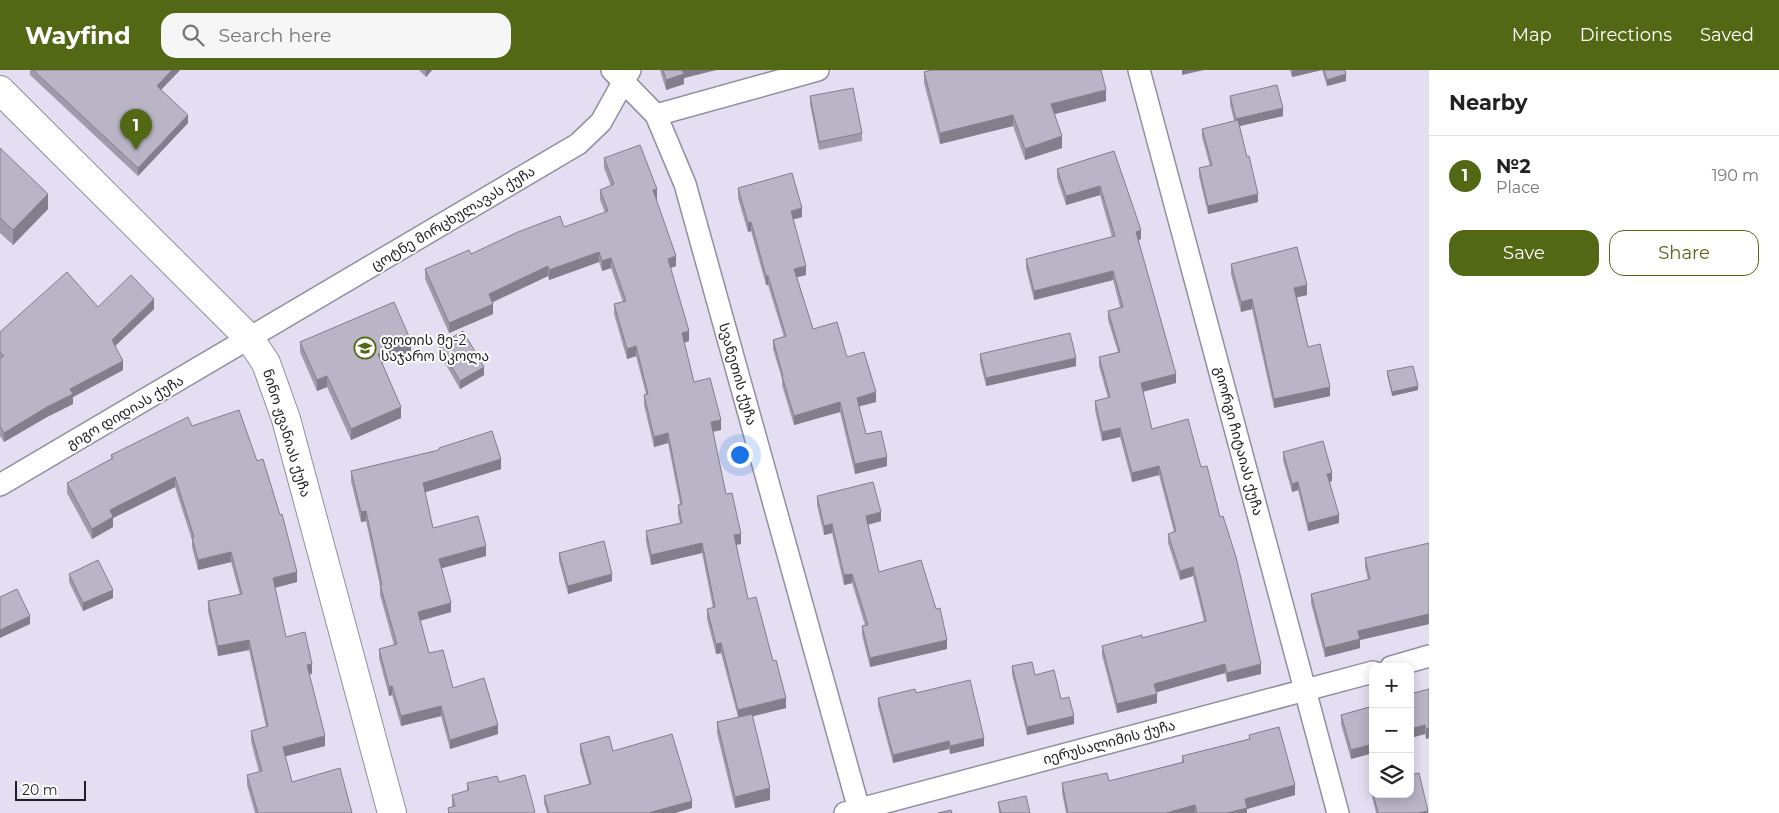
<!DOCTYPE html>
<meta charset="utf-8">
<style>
body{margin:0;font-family:Montserrat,"Noto Sans Georgian",sans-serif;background:#f6f6f6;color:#222}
.controls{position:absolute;right:15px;bottom:15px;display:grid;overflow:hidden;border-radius:10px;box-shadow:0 2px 12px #0003}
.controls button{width:45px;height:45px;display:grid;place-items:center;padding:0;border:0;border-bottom:1px solid #e0e0e0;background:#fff;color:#222;font:25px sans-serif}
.scale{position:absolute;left:15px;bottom:12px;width:71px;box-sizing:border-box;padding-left:5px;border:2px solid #222027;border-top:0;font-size:14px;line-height:18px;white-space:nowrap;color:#222027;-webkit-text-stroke:4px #fff;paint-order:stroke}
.you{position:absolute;left:739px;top:384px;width:18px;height:18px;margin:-12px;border:4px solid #fff;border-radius:50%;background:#1a73e8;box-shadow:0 0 0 8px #1a73e833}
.badge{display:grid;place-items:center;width:32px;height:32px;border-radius:50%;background:#526815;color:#fff;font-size:16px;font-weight:700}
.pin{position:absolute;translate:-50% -41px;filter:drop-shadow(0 1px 2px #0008)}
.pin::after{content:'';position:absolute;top:26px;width:18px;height:15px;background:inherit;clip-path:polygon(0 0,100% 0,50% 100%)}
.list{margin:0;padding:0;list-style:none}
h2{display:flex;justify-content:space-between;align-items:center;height:65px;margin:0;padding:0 20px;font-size:21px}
h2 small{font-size:16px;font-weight:400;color:#767676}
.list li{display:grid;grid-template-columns:32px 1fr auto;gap:15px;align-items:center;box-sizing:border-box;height:80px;padding:0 20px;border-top:1px solid #e0e0e0}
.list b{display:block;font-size:19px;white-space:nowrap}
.list p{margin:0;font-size:16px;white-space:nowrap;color:#767676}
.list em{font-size:16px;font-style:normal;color:#767676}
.actions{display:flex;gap:10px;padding:15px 20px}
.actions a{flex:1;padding:11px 0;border:1px solid #526815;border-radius:15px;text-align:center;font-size:18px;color:#526815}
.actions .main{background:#526815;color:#fff}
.icon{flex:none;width:28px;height:28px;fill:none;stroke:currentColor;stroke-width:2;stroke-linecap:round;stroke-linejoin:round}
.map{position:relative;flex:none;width:1429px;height:743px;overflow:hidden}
header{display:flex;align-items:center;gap:30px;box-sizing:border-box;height:70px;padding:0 25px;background:#526815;color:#fff}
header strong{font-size:24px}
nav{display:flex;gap:28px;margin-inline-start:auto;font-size:18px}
.search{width:350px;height:45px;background:#f6f6f6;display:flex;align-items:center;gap:12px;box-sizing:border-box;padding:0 18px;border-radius:15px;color:#767676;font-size:19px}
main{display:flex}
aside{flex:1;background:#fff}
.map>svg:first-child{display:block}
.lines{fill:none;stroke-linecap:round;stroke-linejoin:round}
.street-casing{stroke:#938ea0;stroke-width:24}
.secondary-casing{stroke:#938ea0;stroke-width:30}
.street{stroke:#fff;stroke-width:21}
.secondary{stroke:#fff;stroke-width:28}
.wall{fill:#9f9baa}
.shaded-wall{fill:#827e8b}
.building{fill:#b9b4c6;stroke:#827e8b}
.labels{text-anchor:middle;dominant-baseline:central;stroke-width:4;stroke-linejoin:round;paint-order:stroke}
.street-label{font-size:14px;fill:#222027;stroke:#fff}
.poi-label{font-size:14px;fill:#222027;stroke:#fff;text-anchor:start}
</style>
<header>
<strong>Wayfind</strong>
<div class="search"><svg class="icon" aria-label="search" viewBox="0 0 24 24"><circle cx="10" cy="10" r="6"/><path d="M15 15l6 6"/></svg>Search here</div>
<nav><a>Map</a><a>Directions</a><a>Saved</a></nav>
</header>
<main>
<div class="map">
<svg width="1429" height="743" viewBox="0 0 1429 743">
<rect width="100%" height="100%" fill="#e3def1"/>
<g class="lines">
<g class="street-casing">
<path id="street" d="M 612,0 L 656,45 L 685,114 L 860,743
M 1139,0 L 1338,743
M 656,45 L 818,0
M 0,415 L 578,74 L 601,52 L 630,0
M 1391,597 L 1429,586
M 845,743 L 1373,602"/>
</g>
<g class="secondary-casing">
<path id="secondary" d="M 0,20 L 250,269 L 266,293 L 286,349 L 392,743"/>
</g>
<use href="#street" class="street"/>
<use href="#secondary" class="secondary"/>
</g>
<path class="wall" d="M 30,0 L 180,0 L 161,20 L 188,53 L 138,106 L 30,5 Z
M 419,0 L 432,0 L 426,7 Z
M 660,0 L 716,0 L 684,8 L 684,14 L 666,20 Z
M 1290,0 L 1345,0 L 1346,11 L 1327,16 L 1322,0 L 1292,7 Z
M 924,2 L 1106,31 L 1055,44 L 1062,78 L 1025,90 L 1013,56 L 940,74 L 924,13 Z
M 810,26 L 862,63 L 862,71 L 819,80 L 810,34 Z
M 1230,26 L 1283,46 L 1239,56 L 1258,132 L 1208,144 L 1199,106 L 1199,98 L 1210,96 L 1202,67 L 1202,59 L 1234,51 L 1230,34 Z
M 0,78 L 48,139 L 13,175 L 0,163 Z
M 1114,81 L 1141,169 L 1138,170 L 1176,313 L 1143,322 L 1152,359 L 1201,397 L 1261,604 L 1227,612 L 1225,603 L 1157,622 L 1157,633 L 1117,643 L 1102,585 L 1102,576 L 1142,568 L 1204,551 L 1193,506 L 1180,510 L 1168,473 L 1168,464 L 1174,462 L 1159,405 L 1132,412 L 1120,367 L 1102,371 L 1095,340 L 1095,331 L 1108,328 L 1099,296 L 1099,287 L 1118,282 L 1108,250 L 1108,241 L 1120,237 L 1113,210 L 1034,230 L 1026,198 L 1026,189 L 1112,167 L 1100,125 L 1066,135 L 1057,108 L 1057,99 Z
M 604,88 L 657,129 L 656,129 L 676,196 L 670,198 L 689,271 L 684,273 L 694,312 L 721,360 L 713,362 L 726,424 L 741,474 L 736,475 L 748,529 L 773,591 L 786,638 L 752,646 L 770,730 L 735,738 L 717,663 L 717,652 L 738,647 L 721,583 L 716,584 L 707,549 L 707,539 L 713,538 L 702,483 L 651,495 L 646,471 L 646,461 L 680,453 L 678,445 L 678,435 L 680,434 L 668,373 L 654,377 L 644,335 L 644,325 L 646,324 L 636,286 L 627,289 L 614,244 L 614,234 L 623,232 L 611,198 L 602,201 L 599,192 L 549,210 L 548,206 L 492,232 L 493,244 L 449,263 L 425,209 L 425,199 L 471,184 L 564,157 L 605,143 L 600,130 L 600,120 L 611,116 L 604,98 Z
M 738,118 L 802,147 L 793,149 L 806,205 L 797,207 L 813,259 L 847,287 L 876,332 L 859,336 L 866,364 L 887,396 L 855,404 L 840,342 L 794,355 L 782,315 L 782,309 L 773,279 L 773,270 L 784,267 L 768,215 L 766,215 L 751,161 L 748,162 L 738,128 Z
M 1231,194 L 1307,225 L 1297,227 L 1308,277 L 1330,326 L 1274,338 L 1252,239 L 1241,242 L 1231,204 Z
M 98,237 L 154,239 L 115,276 L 123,300 L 73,327 L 73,334 L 47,347 L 4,372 L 0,366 L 0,262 Z
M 300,272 L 411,281 L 382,293 L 401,348 L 351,370 L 327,317 L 317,321 L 300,282 Z
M 439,275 L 484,305 L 460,319 L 439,283 Z
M 980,284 L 1076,296 L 986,316 L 980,292 Z
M 1387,301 L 1418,320 L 1392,326 L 1387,305 Z
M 192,356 L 297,512 L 275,518 L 286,567 L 312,604 L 309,604 L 325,676 L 285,686 L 292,712 L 352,743 L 255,743 L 247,715 L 247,705 L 259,702 L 251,671 L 251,661 L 266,657 L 249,580 L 218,586 L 208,541 L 208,531 L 240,525 L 231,492 L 198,500 L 192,477 L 192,470 L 175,417 L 113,448 L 113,457 L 92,469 L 67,423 L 67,413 L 111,389 L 111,385 Z
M 439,378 L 501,399 L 425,422 L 433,458 L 486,486 L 442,498 L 451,542 L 420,551 L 429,583 L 453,618 L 498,664 L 450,679 L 441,646 L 401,656 L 392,625 L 389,626 L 379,588 L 379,579 L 394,575 L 380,525 L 380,516 L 366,451 L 361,452 L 351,411 L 351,401 L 439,380 Z
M 1283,382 L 1332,411 L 1330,412 L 1339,453 L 1308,461 L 1298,420 L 1292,422 L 1283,390 Z
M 817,426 L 881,451 L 868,455 L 879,502 L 947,579 L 870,597 L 862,565 L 862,556 L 865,555 L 852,513 L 844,515 L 832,463 L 824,465 L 817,435 Z
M 1429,473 L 1429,554 L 1360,570 L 1360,578 L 1325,587 L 1311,533 L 1311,524 L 1368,510 L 1365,497 L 1365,488 Z
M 559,483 L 612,511 L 568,524 L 559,491 Z
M 69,504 L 113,528 L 83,541 L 69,512 Z
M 1012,596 L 1035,605 L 1061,629 L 1074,654 L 1027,665 L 1012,604 Z
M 1429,619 L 1429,668 L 1426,669 L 1425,664 L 1410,668 L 1410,624 Z
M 916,623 L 984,676 L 950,684 L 949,679 L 893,693 L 878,636 L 878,628 Z
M 1373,636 L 1373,683 L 1351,689 L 1341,654 L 1341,645 Z
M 1249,665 L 1295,725 L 1247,739 L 1247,743 L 1066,743 L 1062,723 L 1062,713 L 1109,711 L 1182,692 L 1182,686 L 1249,669 Z
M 580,674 L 613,681 L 692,738 L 675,743 L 547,743 L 544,733 L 544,726 L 589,714 L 580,682 Z
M 499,712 L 535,743 L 448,743 L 448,738 L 452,737 L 452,725 L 467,721 L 467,713 Z
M 1371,714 L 1373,714 L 1373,724 L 1410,724 L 1428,743 L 1376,743 L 1371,722 Z
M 998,732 L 1030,743 L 999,743 Z"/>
<path class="shaded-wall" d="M 172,0 L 180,0 L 157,24 L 157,16 Z
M 426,0 L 432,0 L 426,7 Z
M 682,0 L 716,0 L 684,8 L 684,14 L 666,20 L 666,10 Z
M 1182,0 L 1204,0 L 1182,5 Z
M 1296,0 L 1322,0 L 1292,7 L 1292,1 Z
M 1346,4 L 1346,11 L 1327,16 L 1327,10 Z
M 1106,20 L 1106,31 L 1051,45 L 1051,34 Z
M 1283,38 L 1283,46 L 1236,57 L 1236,49 Z
M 188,45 L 188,53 L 138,106 L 138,98 Z
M 1013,45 L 1013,56 L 940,74 L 940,63 Z
M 1062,66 L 1062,78 L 1025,90 L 1025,79 Z
M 1100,116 L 1100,125 L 1066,135 L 1066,126 Z
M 657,119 L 657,129 L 653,130 L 653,120 Z
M 48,124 L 48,139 L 13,175 L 13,160 Z
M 1258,124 L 1258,132 L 1208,144 L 1208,136 Z
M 802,138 L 802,147 L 791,150 L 791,141 Z
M 751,152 L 751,161 L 748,162 L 748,153 Z
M 1141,160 L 1141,169 L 1136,171 L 1136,162 Z
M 599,182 L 599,192 L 549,210 L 549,200 Z
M 676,186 L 676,196 L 668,199 L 668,189 Z
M 611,188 L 611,198 L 602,201 L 602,191 Z
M 548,196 L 548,206 L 489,234 L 489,224 Z
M 806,196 L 806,205 L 794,208 L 794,199 Z
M 1113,201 L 1113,210 L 1034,230 L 1034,221 Z
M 766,206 L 768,206 L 768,215 L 766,215 Z
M 1307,215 L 1307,225 L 1294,228 L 1294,218 Z
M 154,229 L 154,239 L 112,279 L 112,270 Z
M 1252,229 L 1252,239 L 1241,242 L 1241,232 Z
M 493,234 L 493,244 L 449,263 L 449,253 Z
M 689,261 L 689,271 L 682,273 L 682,263 Z
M 411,271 L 411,281 L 378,295 L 378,284 Z
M 636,276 L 636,286 L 627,289 L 627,279 Z
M 1076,288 L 1076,296 L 986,316 L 986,308 Z
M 123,291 L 123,300 L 73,327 L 73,334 L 47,347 L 4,372 L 4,363 L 70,319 Z
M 484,297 L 484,305 L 460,319 L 460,311 Z
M 1176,304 L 1176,313 L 1141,322 L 1141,313 Z
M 327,306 L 327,317 L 317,321 L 317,310 Z
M 1418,316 L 1418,320 L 1392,326 L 1392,322 Z
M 1330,317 L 1330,326 L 1274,338 L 1274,329 Z
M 876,322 L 876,332 L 857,337 L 857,328 Z
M 840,332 L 840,342 L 794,355 L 794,346 Z
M 401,337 L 401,348 L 351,370 L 351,359 Z
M 721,350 L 721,360 L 711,362 L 711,352 Z
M 1120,358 L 1120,367 L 1102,371 L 1102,362 Z
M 668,363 L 668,373 L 654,377 L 654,367 Z
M 887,387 L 887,396 L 855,404 L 855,394 Z
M 501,389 L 501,399 L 423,423 L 423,413 Z
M 1159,396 L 1159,405 L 1132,412 L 1132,403 Z
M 1332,403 L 1332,411 L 1327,412 L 1327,404 Z
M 175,407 L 175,417 L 113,448 L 113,457 L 92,469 L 92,459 L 110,440 Z
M 1298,412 L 1298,420 L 1292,422 L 1292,414 Z
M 366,441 L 366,451 L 361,452 L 361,442 Z
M 881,442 L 881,451 L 866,455 L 866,446 Z
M 1339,445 L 1339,453 L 1308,461 L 1308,453 Z
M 832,454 L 832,463 L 824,465 L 824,456 Z
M 741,464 L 741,474 L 734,475 L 734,465 Z
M 702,473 L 702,483 L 651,495 L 651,485 Z
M 486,476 L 486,486 L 439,499 L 439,489 Z
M 231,482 L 231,492 L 198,500 L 198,490 Z
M 1193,497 L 1193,506 L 1180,510 L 1180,501 Z
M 297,502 L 297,512 L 273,518 L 273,508 Z
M 612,504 L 612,511 L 568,524 L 568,516 Z
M 852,504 L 852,513 L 844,515 L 844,505 Z
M 113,520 L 113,528 L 83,541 L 83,533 Z
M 451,533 L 451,542 L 418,551 L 418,542 Z
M 1429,544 L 1429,554 L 1360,570 L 1360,578 L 1325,587 L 1325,578 L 1358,561 Z
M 30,546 L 30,554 L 0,568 L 0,560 Z
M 249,570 L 249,580 L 218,586 L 218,576 Z
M 947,570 L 947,579 L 870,597 L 870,588 Z
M 721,573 L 721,583 L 716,584 L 716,574 Z
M 312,594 L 312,604 L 307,605 L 307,595 Z
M 1225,594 L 1225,603 L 1154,623 L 1154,614 Z
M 1261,594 L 1261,604 L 1227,612 L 1227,603 Z
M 392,616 L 392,625 L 389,626 L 389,617 Z
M 1157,624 L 1157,633 L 1117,643 L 1117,634 Z
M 786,628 L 786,638 L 738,650 L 738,640 Z
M 441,636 L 441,646 L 401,656 L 401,646 Z
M 1074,646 L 1074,654 L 1027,665 L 1027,657 Z
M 498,655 L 498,664 L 450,679 L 450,670 Z
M 1425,655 L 1425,664 L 1410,668 L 1410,659 Z
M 1429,658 L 1429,668 L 1426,669 L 1426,659 Z
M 325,666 L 325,676 L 283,687 L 283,677 Z
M 984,668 L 984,676 L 950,684 L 950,676 Z
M 949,671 L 949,679 L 893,693 L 893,685 Z
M 1373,674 L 1373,683 L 1351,689 L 1351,680 Z
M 1295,715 L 1295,725 L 1247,739 L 1247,743 L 1227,743 L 1245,729 Z
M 770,718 L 770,730 L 735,738 L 735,727 Z
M 692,731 L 692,738 L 675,743 L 648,743 Z
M 1195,735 L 1195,743 L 1166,743 Z
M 1428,741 L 1428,743 L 1418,743 Z"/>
<path class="building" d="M 33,0 L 172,0 L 157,16 L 188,45 L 138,98 Z
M 663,0 L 682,0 L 684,4 L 666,10 Z
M 931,0 L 1101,0 L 1106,20 L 1051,34 L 1062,66 L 1025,79 L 1013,45 L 940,63 L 924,2 Z
M 1324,0 L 1345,0 L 1346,4 L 1327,10 Z
M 1277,15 L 1283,38 L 1236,49 L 1230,26 Z
M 853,18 L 862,63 L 819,72 L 810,26 Z
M 1238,50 L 1247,87 L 1249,86 L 1258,124 L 1208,136 L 1199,98 L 1212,95 L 1202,59 Z
M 640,75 L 657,119 L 653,120 L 676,186 L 668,189 L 689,261 L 682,263 L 694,312 L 710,308 L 721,350 L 711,352 L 726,424 L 732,423 L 741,464 L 734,465 L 748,529 L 756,527 L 773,591 L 776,590 L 786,628 L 738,640 L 721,573 L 716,574 L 707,539 L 715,537 L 702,473 L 651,485 L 646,461 L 682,453 L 678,435 L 682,434 L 668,363 L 654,367 L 644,325 L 648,324 L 636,276 L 627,279 L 614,234 L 626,231 L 611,188 L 602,191 L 599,182 L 549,200 L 548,196 L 489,224 L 493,234 L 449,253 L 425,199 L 469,180 L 471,184 L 518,162 L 560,146 L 564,157 L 608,141 L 600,120 L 614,114 L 604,88 Z
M 0,78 L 48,124 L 13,160 L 0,148 Z
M 1114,81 L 1141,160 L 1136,162 L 1176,304 L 1141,313 L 1152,359 L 1188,349 L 1201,397 L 1207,396 L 1220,447 L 1223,446 L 1236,487 L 1261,594 L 1227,603 L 1225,594 L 1154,614 L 1157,624 L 1117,634 L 1102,576 L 1142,565 L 1142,568 L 1206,551 L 1193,497 L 1180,501 L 1168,464 L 1176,461 L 1159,396 L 1132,403 L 1120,358 L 1102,362 L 1095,331 L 1110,327 L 1099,287 L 1120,282 L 1108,241 L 1123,237 L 1113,201 L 1034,221 L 1026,189 L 1115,166 L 1100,116 L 1066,126 L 1057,99 Z
M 792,103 L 802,138 L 791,141 L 806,196 L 794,199 L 813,259 L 837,252 L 847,287 L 864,282 L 876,322 L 857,328 L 866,364 L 881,361 L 887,387 L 855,394 L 840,332 L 794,346 L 782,306 L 783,306 L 773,270 L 786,266 L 768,206 L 766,206 L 751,152 L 748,153 L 738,118 Z
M 1297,177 L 1307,215 L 1294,218 L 1308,277 L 1320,274 L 1330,317 L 1274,329 L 1252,229 L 1241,232 L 1231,194 Z
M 67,202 L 98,237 L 131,205 L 154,229 L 112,270 L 123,291 L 70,319 L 73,324 L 47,337 L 4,363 L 0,356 L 0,288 L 4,286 L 0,282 L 0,262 Z
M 394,232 L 411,271 L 378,284 L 401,337 L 351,359 L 327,306 L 317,310 L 300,272 Z
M 463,261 L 484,297 L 460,311 L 439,275 Z
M 1070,263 L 1076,288 L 986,308 L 980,284 Z
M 1413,296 L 1418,316 L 1392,322 L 1387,301 Z
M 239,340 L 257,391 L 263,389 L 280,445 L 282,444 L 297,502 L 273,508 L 286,567 L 305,562 L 312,594 L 307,595 L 325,666 L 283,677 L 292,712 L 340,698 L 352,743 L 258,743 L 247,705 L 262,701 L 251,661 L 268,656 L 249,570 L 218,576 L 208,531 L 242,524 L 231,482 L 198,490 L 192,467 L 194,467 L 175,407 L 110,440 L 113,447 L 92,459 L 67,413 L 113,388 L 111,385 L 188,347 L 192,356 Z
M 492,361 L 501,389 L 423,413 L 433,458 L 478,446 L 486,476 L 439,489 L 451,533 L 418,542 L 429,583 L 443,580 L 453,618 L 484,608 L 498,655 L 450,670 L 441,636 L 401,646 L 392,616 L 389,617 L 379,579 L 397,574 L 380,515 L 382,515 L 366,441 L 361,442 L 351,401 L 439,380 L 439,378 Z
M 1323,371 L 1332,403 L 1327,404 L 1339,445 L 1308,453 L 1298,412 L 1292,414 L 1283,382 Z
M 873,412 L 881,442 L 866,446 L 879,502 L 921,490 L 936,539 L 940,538 L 947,570 L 870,588 L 862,556 L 868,555 L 852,504 L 844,505 L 832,454 L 824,456 L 817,426 Z
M 604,471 L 612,504 L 568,516 L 559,483 Z
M 1429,473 L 1429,544 L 1358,561 L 1360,569 L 1325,578 L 1311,524 L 1370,509 L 1365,488 Z
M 98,490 L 113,520 L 83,533 L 69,504 Z
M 17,519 L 30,546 L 0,560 L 0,527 Z
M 1032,592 L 1035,605 L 1054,600 L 1061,629 L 1069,627 L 1074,646 L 1027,657 L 1012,596 Z
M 970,610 L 984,668 L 950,676 L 949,671 L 893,685 L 878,628 L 915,619 L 916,623 Z
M 1429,619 L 1429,658 L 1426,659 L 1425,655 L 1410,659 L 1410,624 Z
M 1373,636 L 1373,674 L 1351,680 L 1341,645 Z
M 752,644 L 770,718 L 735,727 L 717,652 Z
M 1279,657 L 1295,715 L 1245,729 L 1247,738 L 1227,743 L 1197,743 L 1195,735 L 1166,743 L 1068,743 L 1062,713 L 1107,703 L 1109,711 L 1184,692 L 1182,686 L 1250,669 L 1249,665 Z
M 672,664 L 692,731 L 648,743 L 549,743 L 544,726 L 591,714 L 580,674 L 609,666 L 613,681 Z
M 1419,703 L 1428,741 L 1418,743 L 1378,743 L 1373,724 L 1410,724 L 1410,705 Z
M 525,705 L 535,742 L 533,743 L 449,743 L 448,738 L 455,736 L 452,725 L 469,720 L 467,713 L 497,706 L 499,712 Z
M 1026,726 L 1030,743 L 1001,743 L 998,732 Z
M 951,740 L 952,743 L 938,743 Z"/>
<defs>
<g id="school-ring" transform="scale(1.125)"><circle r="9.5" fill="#fff" stroke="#526815" stroke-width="1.5"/><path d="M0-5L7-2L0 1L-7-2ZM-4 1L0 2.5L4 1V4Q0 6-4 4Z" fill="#526815"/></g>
</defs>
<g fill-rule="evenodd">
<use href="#school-ring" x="365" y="278"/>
</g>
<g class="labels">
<g class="street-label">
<text transform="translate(453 148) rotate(-31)">ცოტნე მირცხულავას ქუჩა</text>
<text transform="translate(738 304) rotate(74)">სვანეთის ქუჩა</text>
<text transform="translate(125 342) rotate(-30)">გიგო დიდიას ქუჩა</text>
<text transform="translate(287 363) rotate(73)">ნინო ჟვანიას ქუჩა</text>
<text transform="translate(1239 371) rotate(75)">გიორგი ჩიტაიას ქუჩა</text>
<text transform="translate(1109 672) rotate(-15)">იერუსალიმის ქუჩა</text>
</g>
<g class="poi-label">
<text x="381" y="270">ფოთის მე-2<tspan x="381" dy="16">საჯარო სკოლა</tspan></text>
</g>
</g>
</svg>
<div class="controls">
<button>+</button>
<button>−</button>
<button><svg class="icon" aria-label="layers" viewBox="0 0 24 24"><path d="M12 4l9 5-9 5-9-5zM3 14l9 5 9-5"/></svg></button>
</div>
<div class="scale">20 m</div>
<div class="you"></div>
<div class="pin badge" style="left:136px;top:80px">1</div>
</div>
<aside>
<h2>Nearby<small></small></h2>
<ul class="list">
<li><span class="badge">1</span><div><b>№2</b><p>Place</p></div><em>190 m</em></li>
</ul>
<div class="actions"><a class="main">Save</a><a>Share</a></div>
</aside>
</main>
